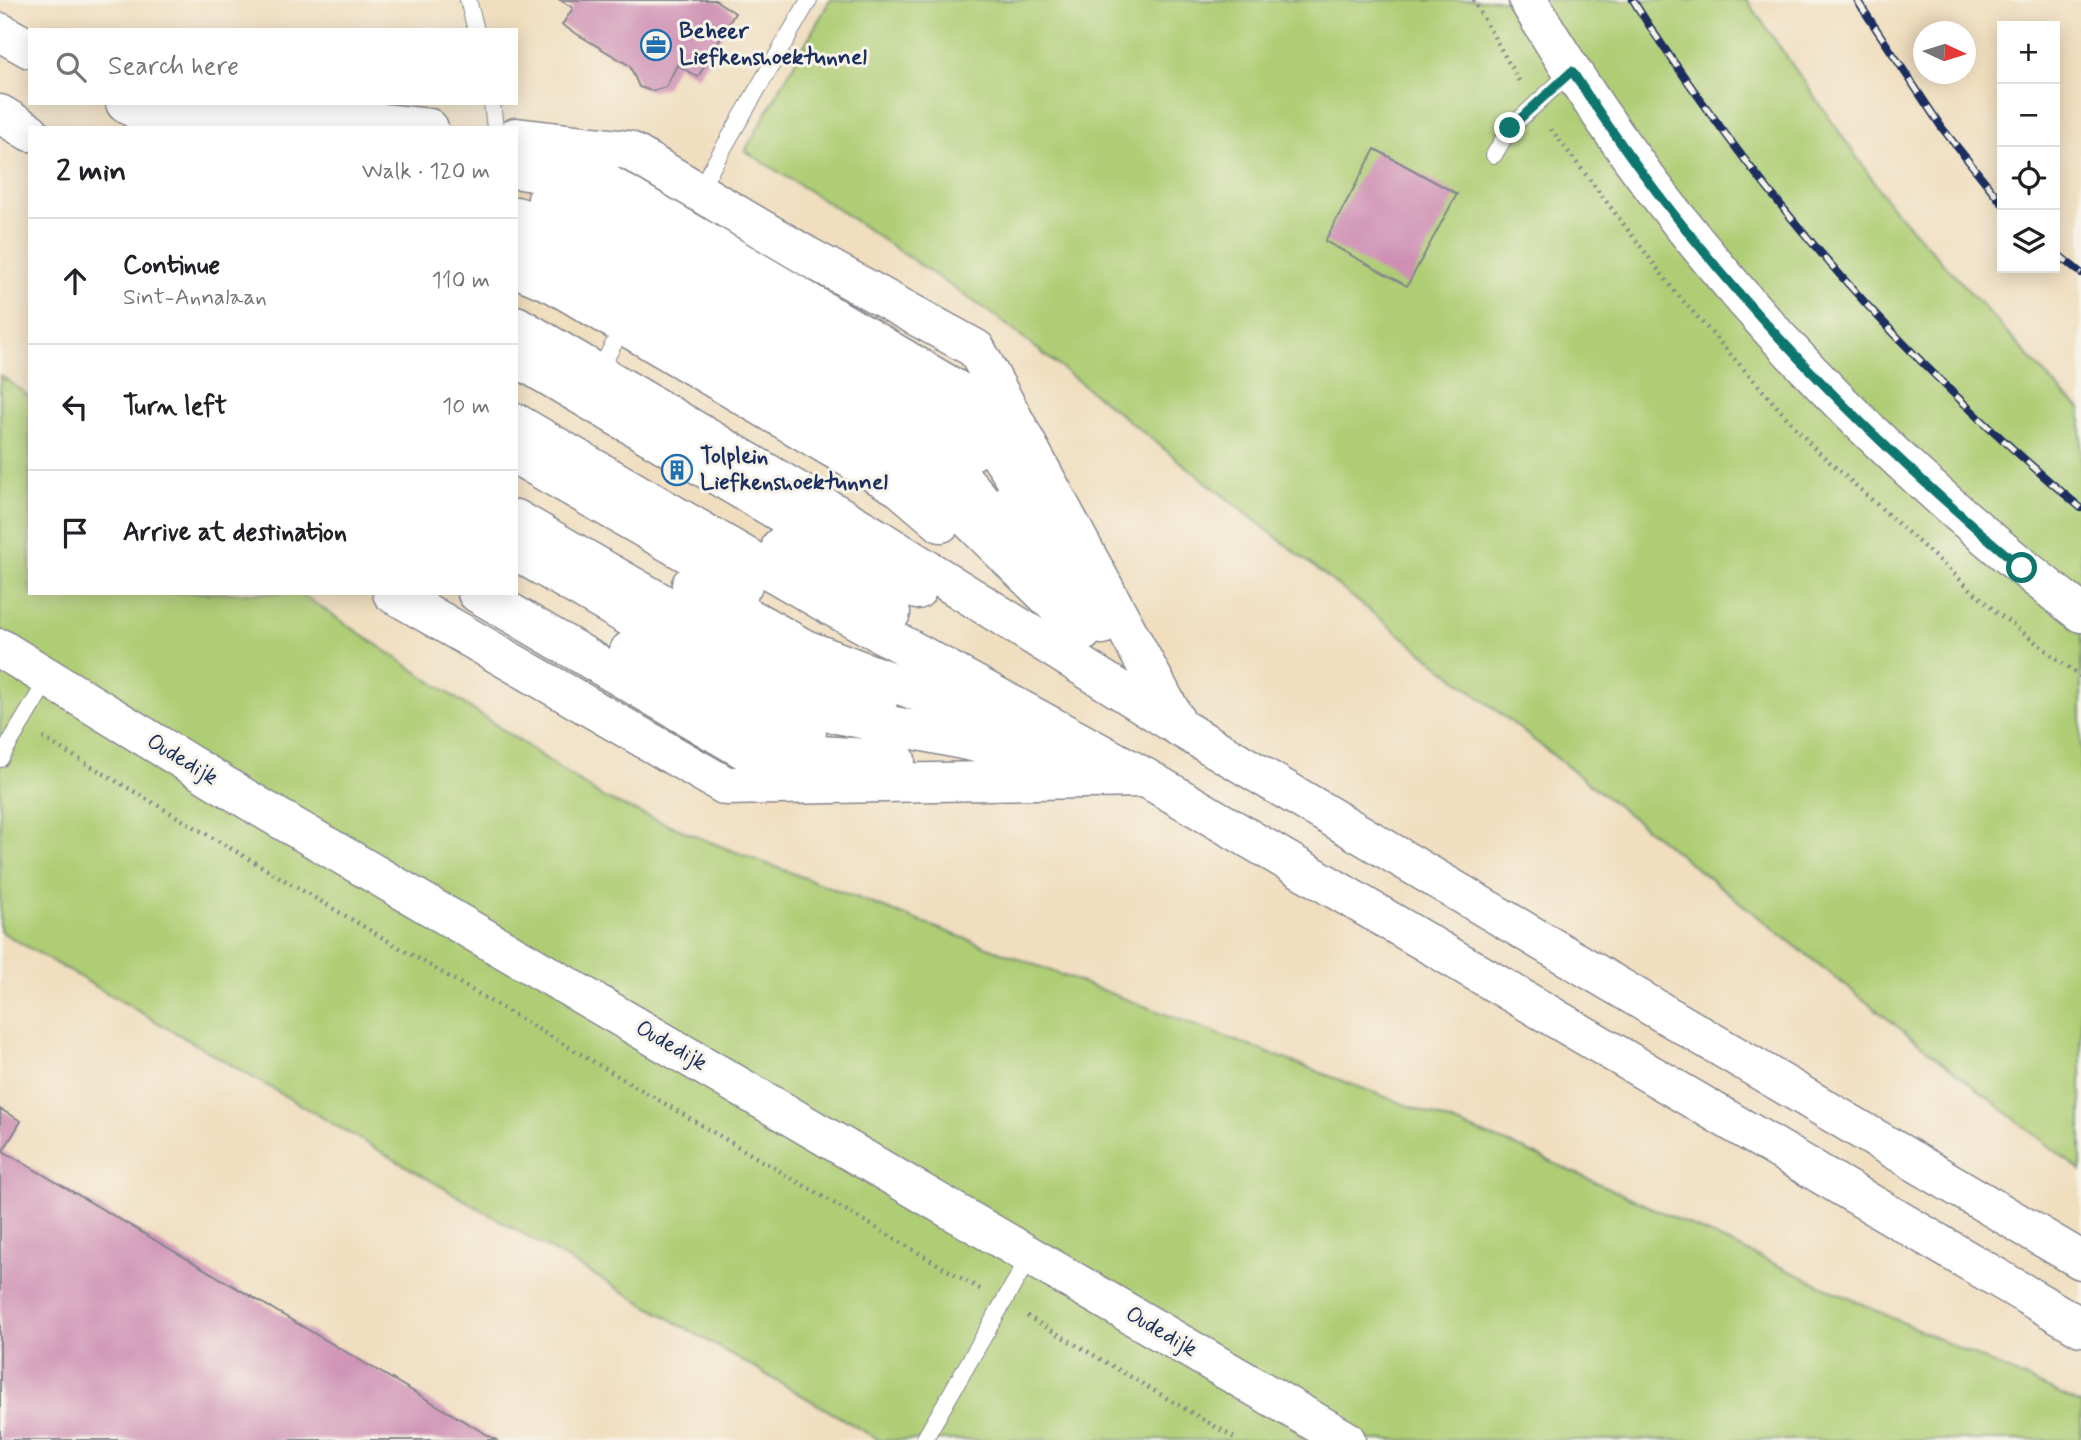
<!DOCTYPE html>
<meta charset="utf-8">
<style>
body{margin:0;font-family:Mynerve,sans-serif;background:#f6f6f6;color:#202124}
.controls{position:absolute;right:21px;top:21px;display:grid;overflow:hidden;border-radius:0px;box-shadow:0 4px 18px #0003}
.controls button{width:63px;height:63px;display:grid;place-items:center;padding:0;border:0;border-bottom:2px solid #e0e0e0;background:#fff;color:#202124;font:35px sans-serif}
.compass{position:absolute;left:1913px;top:21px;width:63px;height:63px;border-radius:50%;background:#fff;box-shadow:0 4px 18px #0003;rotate:94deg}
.stop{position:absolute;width:21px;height:21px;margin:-16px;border:5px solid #0f766e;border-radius:50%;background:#fff}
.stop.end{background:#0f766e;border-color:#fff;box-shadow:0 2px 7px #0008}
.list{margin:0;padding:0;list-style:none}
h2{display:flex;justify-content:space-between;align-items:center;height:91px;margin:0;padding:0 28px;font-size:30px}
h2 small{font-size:23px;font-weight:400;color:#757577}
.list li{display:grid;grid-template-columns:46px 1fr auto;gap:21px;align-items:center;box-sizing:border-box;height:126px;padding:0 28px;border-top:2px solid #e0e0e0}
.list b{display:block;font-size:26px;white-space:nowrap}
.list p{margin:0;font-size:23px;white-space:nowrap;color:#757577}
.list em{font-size:23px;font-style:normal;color:#757577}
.icon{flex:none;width:38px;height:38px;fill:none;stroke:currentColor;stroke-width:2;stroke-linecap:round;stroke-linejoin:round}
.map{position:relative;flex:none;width:2081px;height:1440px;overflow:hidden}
.search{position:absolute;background:#fff;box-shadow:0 4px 18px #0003;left:28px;top:28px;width:490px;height:77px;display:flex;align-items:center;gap:18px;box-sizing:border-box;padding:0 24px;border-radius:0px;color:#757577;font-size:26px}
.panel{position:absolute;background:#fff;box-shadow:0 4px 18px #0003;left:28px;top:126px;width:490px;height:469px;border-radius:0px}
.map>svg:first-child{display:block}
.green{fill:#afcd74;stroke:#657e69;stroke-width:2}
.building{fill:#ce8fb3}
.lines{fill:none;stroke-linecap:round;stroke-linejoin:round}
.lane-casing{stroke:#86868e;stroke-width:18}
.secondary-casing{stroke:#86868e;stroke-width:41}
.highway-casing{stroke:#86868e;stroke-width:41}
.path{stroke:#86868e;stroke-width:4.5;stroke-dasharray:2 5;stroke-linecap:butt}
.lane{stroke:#fff;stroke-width:16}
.secondary{stroke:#fff;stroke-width:38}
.highway{stroke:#fff;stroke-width:38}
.rail-casing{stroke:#1b2f5e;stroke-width:8}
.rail{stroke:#f7f3e8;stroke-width:5;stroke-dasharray:16;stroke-linecap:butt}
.route{stroke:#0f766e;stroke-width:9}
.labels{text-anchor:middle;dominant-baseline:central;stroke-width:6;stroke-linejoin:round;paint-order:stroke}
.poi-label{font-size:23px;font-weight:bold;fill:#1b2f5e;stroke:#f7f3e8;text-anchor:start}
.street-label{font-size:23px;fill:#1b2f5e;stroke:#f7f3e8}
</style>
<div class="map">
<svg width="2081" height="1440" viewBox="0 0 2081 1440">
<rect width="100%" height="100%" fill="#f7f3e8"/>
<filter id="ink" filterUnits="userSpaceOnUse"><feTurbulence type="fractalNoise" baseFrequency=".0143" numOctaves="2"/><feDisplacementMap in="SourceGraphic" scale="14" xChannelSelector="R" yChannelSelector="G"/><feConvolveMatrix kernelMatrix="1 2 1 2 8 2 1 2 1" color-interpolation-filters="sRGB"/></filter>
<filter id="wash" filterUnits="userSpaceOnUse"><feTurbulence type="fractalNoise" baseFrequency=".00686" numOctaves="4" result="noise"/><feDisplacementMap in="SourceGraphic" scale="28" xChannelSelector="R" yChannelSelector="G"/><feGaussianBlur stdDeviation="1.57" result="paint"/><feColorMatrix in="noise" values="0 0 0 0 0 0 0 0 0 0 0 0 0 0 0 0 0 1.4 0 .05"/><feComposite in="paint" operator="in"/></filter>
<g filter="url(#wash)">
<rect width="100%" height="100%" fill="#f0debf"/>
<path class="green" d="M 830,0 L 1747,0 L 1891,206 L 2065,396 L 2081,409 L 2081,1171 L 998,318 L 836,208 L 745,151 Z
M 0,375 L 30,397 L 30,593 L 300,593 L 604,798 L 720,846 L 1523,1149 L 2081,1404 L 2081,1440 L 879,1440 L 0,931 Z"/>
<g id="blocks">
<path class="building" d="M 560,0 L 715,0 L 735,13 L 698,77 L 677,65 L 666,87 L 652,91 L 639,87 L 630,66 L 562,25 L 573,8 Z
M 1375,149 L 1457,194 L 1407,286 L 1325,241 Z
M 0,1109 L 21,1121 L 3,1151 L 496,1440 L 0,1440 Z"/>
</g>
</g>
<g filter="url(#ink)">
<use href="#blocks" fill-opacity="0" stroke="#86868e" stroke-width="2"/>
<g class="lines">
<g class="lane-casing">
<path id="lane" d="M 468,0 L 476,30
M 492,103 L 495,128
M 1494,155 L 1510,128 L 1572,71
M 698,192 L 809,0
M 598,373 L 624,325
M 0,759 L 48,679
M 924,1440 L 1030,1256"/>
</g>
<g class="secondary-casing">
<path id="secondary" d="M 1528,0 C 1669,240 1860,444 2081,613
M 0,648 L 258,806 L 1346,1440"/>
</g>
<g class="highway-casing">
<path id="highway" d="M 0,32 L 30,49
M 125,103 L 168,128
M 160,103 L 222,115
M 199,103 L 429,128
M 0,114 L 30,132
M 516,137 L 628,150 L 807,256 L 976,349 L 1178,725
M 516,169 L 611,186 L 957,390 L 1041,518
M 547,199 L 599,211 L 944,415 L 972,451
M 516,216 L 582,236 L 928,439 L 1016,541
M 516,242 L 569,261 L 914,465 L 1083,632
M 516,268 L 554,284 L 900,488 L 941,523
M 516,325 L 874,536 L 1179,727 L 2081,1260
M 516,357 L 859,559 L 917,590
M 516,423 L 831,606 L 1146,778 L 2081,1327
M 516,455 L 743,585
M 1010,502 L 1102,625
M 516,519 L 788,676 L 878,701
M 781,546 L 891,613
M 516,551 L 774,701 L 1078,764
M 691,585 L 805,649 L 1013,728
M 392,593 L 726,786 L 1143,778
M 477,593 L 745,750 L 896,760
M 629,651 L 759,726 L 807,732"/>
</g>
<path class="path" d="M 1473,0 L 1519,81
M 1551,129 L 1676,293 L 1812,446 L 1996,612 L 2081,677
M 43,738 L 980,1289
M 1027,1316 L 1238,1440"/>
<use href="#lane" class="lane"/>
<use href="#secondary" class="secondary"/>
<use href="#highway" class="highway"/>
<g class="rail-casing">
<path id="rail" d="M 1633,0 C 1656,38 1682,74 1708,110 C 1815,259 1941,391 2081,508
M 1857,0 L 1942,128 L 2002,203
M 2055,252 L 2081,273"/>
</g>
<use href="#rail" class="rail"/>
</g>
</g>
<g class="lines" filter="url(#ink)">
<path class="route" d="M 1510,128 L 1572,71 C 1695,263 1848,421 2022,568"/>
</g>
<defs>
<g id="office-ring" transform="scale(1.575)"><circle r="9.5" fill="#f7f3e8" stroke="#1f6fb2" stroke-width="1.5"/><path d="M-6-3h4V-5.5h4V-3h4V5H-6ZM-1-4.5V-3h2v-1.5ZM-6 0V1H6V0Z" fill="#1f6fb2"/></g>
<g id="building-ring" transform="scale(1.575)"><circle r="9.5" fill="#f7f3e8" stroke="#1f6fb2" stroke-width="1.5"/><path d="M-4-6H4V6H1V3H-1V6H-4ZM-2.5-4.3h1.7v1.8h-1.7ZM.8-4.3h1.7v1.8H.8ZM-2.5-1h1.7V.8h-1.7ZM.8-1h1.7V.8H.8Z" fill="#1f6fb2"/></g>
</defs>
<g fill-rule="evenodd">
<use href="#office-ring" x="656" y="45"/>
<use href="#building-ring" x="677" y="470"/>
</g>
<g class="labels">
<g class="poi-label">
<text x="679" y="32">Beheer<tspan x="679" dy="26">Liefkenshoektunnel</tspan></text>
<text x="700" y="457">Tolplein<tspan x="700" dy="26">Liefkenshoektunnel</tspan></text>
</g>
<g class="street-label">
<text transform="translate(182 760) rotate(31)">Oudedijk</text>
<text transform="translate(671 1046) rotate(30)">Oudedijk</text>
<text transform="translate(1161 1332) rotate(30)">Oudedijk</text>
</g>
</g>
</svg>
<div class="controls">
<button>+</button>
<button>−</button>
<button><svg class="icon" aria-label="locate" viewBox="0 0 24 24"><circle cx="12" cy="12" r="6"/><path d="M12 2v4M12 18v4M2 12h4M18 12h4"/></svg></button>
<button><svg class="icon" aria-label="layers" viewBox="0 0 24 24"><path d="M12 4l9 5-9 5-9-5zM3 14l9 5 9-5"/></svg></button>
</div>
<svg class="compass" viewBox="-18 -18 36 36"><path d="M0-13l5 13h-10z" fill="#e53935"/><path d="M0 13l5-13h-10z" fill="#757577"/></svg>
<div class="stop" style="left:2022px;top:568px"></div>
<div class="stop end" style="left:1510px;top:128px"></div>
<div class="search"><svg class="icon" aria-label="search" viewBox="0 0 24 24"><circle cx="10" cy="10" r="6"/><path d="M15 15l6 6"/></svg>Search here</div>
<section class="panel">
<h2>2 min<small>Walk · 120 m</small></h2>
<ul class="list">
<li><svg class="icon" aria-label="ahead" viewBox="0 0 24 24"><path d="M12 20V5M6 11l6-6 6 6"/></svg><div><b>Continue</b><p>Sint-Annalaan</p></div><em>110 m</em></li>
<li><svg class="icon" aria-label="left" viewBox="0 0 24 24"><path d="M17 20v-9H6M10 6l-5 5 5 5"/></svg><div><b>Turn left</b></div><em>10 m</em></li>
<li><svg class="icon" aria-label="arrive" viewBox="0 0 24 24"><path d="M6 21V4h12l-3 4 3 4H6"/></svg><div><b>Arrive at destination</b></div></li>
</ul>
</section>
</div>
